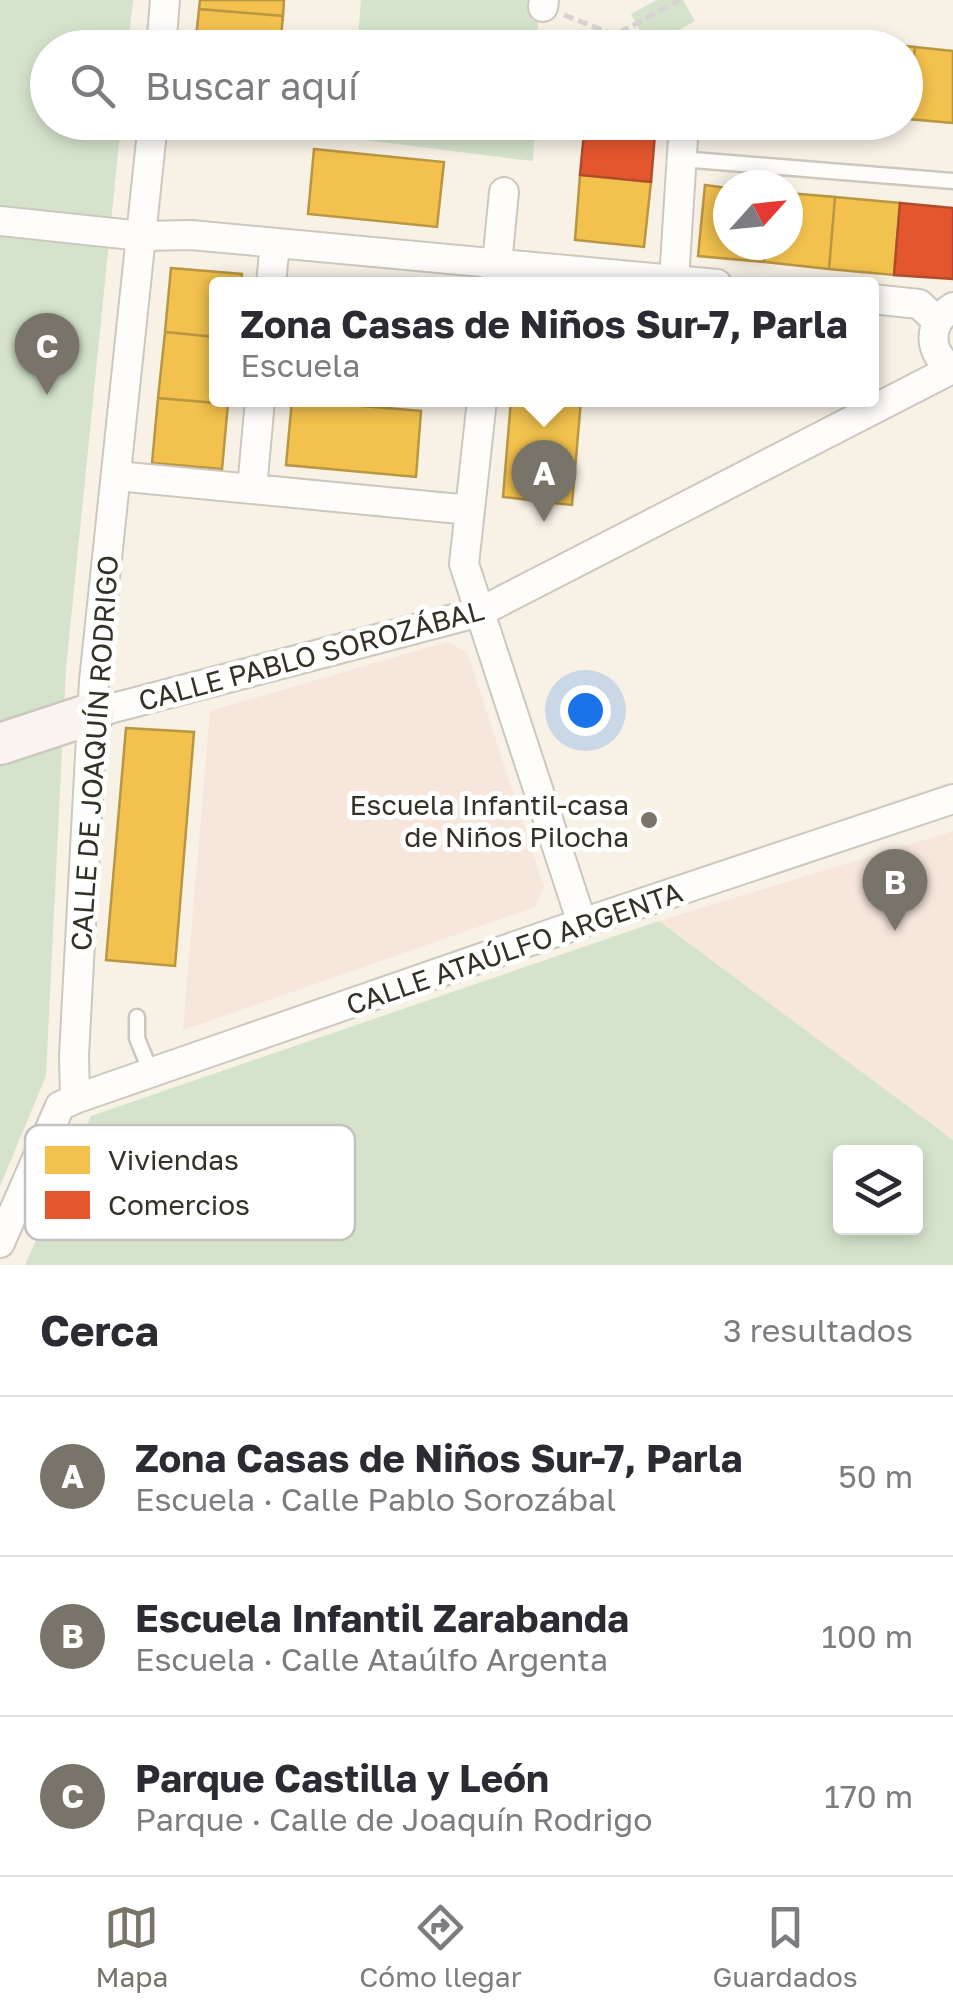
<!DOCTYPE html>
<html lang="es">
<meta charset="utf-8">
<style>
body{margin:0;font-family:"Golos Text",sans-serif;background:#f2f2f3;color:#2b2b33}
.controls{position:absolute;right:30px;bottom:30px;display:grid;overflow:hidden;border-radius:10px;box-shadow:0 5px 15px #0003}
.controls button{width:90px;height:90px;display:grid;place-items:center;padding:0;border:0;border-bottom:2px solid #e1e1e2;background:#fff;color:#2b2b33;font:50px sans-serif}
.compass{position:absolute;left:713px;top:170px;width:90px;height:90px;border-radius:50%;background:#fff;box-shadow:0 5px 15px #0003;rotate:63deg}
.you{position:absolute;left:585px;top:710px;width:35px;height:35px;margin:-25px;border:8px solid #fff;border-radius:50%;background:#1a73e8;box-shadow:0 0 0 15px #1a73e833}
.badge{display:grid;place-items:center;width:65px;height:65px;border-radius:50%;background:#79746a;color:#fff;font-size:32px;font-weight:700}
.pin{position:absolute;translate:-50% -82px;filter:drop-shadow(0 2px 5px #0008)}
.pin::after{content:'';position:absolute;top:52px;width:35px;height:30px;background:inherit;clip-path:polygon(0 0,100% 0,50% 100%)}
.popup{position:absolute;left:209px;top:277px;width:670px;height:130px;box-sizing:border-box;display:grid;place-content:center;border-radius:10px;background:#fff;filter:drop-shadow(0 2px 8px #0005);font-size:32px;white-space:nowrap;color:#7c7c81}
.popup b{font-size:38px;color:#2b2b33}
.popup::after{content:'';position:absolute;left:50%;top:100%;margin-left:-20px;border:20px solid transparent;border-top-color:#fff}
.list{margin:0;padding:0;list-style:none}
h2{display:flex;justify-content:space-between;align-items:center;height:130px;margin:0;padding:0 40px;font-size:42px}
h2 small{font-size:32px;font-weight:400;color:#7c7c81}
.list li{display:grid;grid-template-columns:65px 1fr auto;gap:30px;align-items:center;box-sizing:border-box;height:160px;padding:0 40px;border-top:2px solid #e1e1e2}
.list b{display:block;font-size:38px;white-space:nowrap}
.list p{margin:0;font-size:32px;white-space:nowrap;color:#7c7c81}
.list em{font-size:32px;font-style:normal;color:#7c7c81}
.icon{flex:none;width:55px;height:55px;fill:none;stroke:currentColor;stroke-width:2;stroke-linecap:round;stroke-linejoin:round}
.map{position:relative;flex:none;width:953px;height:1265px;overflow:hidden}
.search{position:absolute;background:#fff;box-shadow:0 5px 15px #0003;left:30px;right:30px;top:30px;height:110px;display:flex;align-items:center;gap:25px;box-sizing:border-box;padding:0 35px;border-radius:55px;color:#7c7c81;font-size:38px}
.sheet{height:610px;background:#fff}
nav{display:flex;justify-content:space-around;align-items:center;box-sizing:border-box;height:140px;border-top:2px solid #e1e1e2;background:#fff;font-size:28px;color:#7c7c81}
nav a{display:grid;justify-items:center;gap:5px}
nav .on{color:#79746a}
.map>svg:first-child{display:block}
.education{fill:#f7e6dc}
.green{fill:#d5e3cc;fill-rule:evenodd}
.homes{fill:#f2c14e;stroke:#b99642;stroke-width:2.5}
.shops{fill:#e4572e;stroke:#b04c2c;stroke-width:2.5}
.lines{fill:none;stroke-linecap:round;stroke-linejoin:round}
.lane-casing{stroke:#cdc8be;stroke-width:19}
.street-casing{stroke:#cdc8be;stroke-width:32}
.secondary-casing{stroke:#cdc8be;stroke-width:45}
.path{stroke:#d6d5d2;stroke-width:5;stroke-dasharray:10 5;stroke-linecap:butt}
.lane{stroke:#fefdfb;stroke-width:14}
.street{stroke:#fefdfb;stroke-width:28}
.secondary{stroke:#f9f4f2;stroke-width:40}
.poi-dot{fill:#79746a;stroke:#fff;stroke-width:4}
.labels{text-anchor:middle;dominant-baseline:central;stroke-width:10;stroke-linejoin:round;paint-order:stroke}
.street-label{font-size:28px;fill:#353127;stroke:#fff}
.poi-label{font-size:28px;fill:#353127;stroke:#fff;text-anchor:end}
.key{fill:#fff;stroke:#c2c1be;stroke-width:2.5}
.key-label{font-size:28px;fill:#353127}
</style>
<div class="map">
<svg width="953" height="1265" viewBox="0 0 953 1265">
<rect width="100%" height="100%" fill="#f7f1e6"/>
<path class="education" d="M 447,642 L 467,652 L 544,887 L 535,907 L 183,1030 L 210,711 Z
M 953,831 L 953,1140 L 659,921 Z"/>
<path class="green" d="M 0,0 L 133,0 L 128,47 L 48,48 L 48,122 L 121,123 L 66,668 L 46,1076 L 0,1186 Z
M 361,0 L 539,0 L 537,47 L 357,48 Z
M 657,0 L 683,0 L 695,21 L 648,46 L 631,14 Z
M 350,123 L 535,123 L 533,161 L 348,138 Z
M 659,921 L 953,1140 L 953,1265 L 25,1265 L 91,1116 ZM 916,1152 L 916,1228 L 840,1228 L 840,1152 Z"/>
<path class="homes" d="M 200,0 L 284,0 L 283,16 L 199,9 Z
M 199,9 L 283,16 L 280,48 L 195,48 Z
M 850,41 L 915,47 L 908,119 L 906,48 L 849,48 Z
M 915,47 L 953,51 L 953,123 L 908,119 Z
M 188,122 L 273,122 L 272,133 Z
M 774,122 L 841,122 L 839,138 L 773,131 Z
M 314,149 L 444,162 L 437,227 L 308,214 Z
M 580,175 L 651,182 L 644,247 L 575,240 Z
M 705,185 L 728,188 L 728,245 L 765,245 L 764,262 L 698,256 Z
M 788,193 L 835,197 L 829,269 L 764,262 L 765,245 L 788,245 Z
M 835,197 L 900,203 L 894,275 L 829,269 Z
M 171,268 L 242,274 L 241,284 L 216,284 L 216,337 L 165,332 Z
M 165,332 L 216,337 L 216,400 L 229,400 L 228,404 L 158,398 Z
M 158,398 L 228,404 L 222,469 L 152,463 Z
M 292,400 L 421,411 L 416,477 L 286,465 Z
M 511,400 L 581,400 L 572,505 L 543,502 L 545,490 L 531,489 L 531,500 L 503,497 Z
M 126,728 L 194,732 L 175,966 L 106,960 Z"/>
<path class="shops" d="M 585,122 L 656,122 L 651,182 L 580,175 Z
M 710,122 L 774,122 L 773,131 Z
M 900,203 L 953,208 L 953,279 L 894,275 Z"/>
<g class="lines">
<g class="lane-casing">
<path id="lane" d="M 681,159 L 953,181
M 137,1017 L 137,1038 L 151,1073"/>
</g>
<g class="street-casing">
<path id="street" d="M 543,7 L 544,0
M 161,48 L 165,0
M 0,221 L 142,236 L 191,235 L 717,284
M 674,280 L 684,122
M 271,284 L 275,243
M 495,284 L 504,192
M 872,299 L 919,304 L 937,321
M 953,307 C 926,324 928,353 953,370
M 482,400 L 464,564 L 582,923
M 117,476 L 470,510
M 252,489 L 260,400
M 94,713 L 480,612 L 952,369
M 75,1099 L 582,923 L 953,799
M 0,1243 L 60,1106 L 75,1099 L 74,1055 L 94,681 L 153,122"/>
</g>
<g class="secondary-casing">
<path id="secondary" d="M 0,744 L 94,713"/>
</g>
<path class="path" d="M 564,15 L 615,35 L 680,0"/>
<use href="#lane" class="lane"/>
<use href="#street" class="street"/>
<use href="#secondary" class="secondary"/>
</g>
<circle class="poi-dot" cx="649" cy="820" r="10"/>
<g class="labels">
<g class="street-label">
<text transform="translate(311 655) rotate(-15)">CALLE PABLO SOROZÁBAL</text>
<text transform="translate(94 753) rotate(-86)">CALLE DE JOAQUÍN RODRIGO</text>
<text transform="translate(514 948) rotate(-19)">CALLE ATAÚLFO ARGENTA</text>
</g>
<g class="poi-label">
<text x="629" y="804">Escuela Infantil-casa<tspan x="629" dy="32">de Niños Pilocha</tspan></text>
</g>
</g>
<rect x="25" y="1125" width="330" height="115" rx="15" class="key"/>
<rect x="45" y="1146" width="45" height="28" fill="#f2c14e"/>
<rect x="45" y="1191" width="45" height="28" fill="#e4572e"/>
<g class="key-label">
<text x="108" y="1170">Viviendas</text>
<text x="108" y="1215">Comercios</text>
</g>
</svg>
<div class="controls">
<button><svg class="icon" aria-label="layers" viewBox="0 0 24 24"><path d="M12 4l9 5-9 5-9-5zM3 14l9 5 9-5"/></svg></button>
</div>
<svg class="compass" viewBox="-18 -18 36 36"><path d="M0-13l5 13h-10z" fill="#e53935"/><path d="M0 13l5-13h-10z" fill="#7c7c81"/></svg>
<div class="you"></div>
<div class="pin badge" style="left:544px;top:522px">A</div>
<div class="popup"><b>Zona Casas de Niños Sur-7, Parla</b>Escuela</div>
<div class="pin badge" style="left:895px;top:931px">B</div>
<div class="pin badge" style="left:47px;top:395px">C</div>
<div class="search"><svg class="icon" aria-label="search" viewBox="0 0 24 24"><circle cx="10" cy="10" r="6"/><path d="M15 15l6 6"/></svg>Buscar aquí</div>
</div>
<section class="sheet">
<h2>Cerca<small>3 resultados</small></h2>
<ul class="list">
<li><span class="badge">A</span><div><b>Zona Casas de Niños Sur-7, Parla</b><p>Escuela · Calle Pablo Sorozábal</p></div><em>50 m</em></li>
<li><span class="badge">B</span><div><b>Escuela Infantil Zarabanda</b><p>Escuela · Calle Ataúlfo Argenta</p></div><em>100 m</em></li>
<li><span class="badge">C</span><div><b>Parque Castilla y León</b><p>Parque · Calle de Joaquín Rodrigo</p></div><em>170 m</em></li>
</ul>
</section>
<nav>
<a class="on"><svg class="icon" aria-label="map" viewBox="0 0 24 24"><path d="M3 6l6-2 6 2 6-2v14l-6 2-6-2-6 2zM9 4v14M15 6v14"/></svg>Mapa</a>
<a><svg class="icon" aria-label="directions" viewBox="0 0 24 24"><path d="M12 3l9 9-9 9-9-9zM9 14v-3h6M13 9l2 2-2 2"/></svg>Cómo llegar</a>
<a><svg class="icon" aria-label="saved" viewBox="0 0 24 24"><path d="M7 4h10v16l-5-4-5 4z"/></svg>Guardados</a>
</nav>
